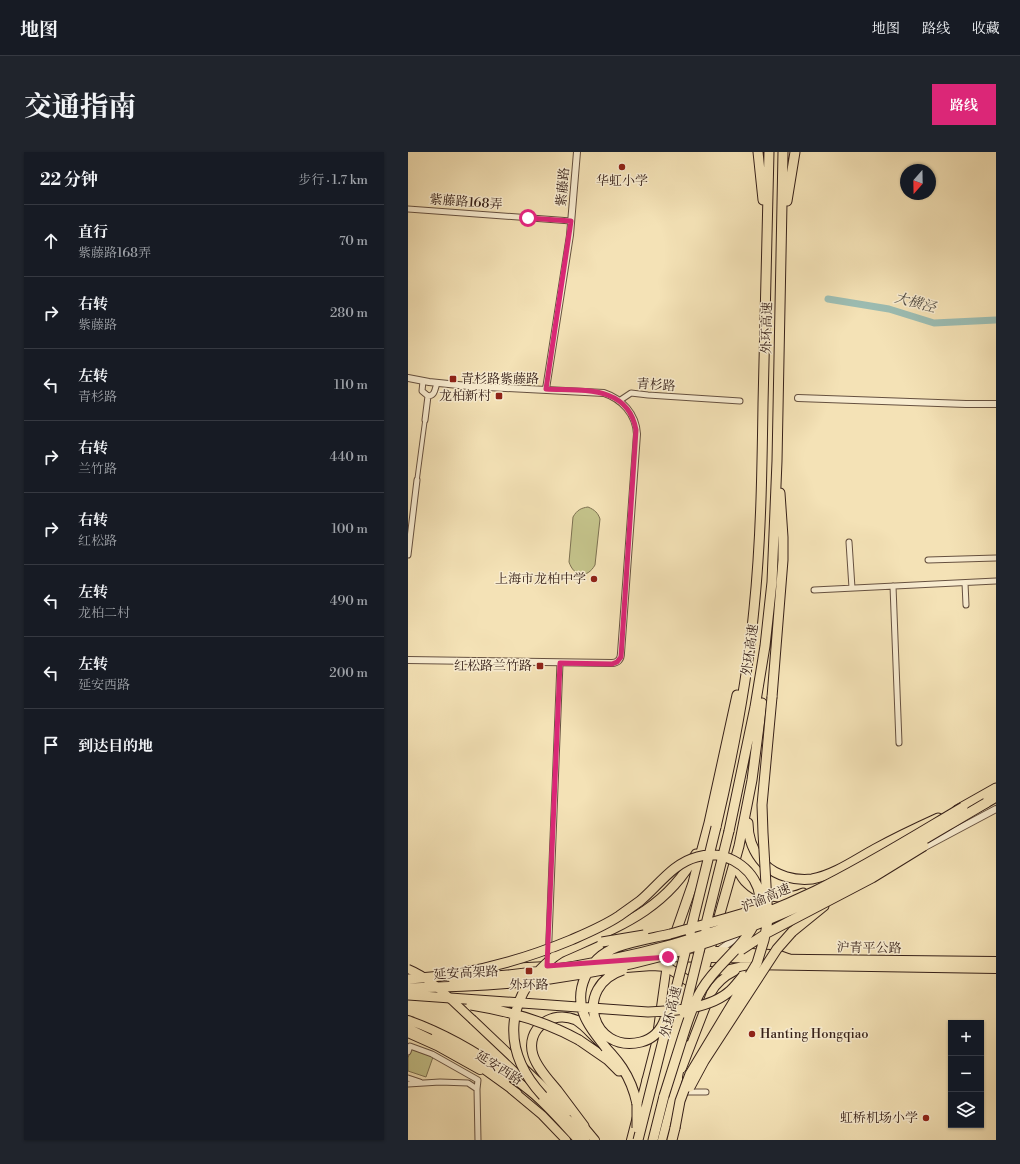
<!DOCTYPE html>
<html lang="zh">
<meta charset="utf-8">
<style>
body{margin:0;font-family:"Libre Bodoni","Noto Serif SC",serif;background:#20242c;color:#f1f3f6}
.controls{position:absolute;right:12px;bottom:12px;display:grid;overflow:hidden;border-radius:0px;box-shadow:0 1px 3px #0004}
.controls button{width:36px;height:36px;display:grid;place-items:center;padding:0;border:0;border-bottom:1px solid #363941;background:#171b24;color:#f1f3f6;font:20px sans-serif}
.compass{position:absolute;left:492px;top:12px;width:36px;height:36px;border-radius:50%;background:#171b24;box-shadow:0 1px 3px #0004;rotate:200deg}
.stop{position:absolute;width:12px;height:12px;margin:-9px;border:3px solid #db2777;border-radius:50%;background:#fff}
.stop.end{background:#db2777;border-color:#fff;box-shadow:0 1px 4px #0008}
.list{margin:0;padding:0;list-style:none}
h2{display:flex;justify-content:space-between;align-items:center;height:52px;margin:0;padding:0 16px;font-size:17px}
h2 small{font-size:13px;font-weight:400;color:#9ea1a6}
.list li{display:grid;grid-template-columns:26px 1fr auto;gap:12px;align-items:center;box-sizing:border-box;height:72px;padding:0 16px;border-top:1px solid #363941}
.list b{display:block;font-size:15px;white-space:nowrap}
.list p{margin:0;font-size:13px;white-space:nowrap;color:#9ea1a6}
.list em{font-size:13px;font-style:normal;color:#9ea1a6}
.icon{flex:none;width:22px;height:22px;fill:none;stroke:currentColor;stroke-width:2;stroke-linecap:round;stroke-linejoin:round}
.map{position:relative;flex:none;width:588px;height:988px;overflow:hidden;border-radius:0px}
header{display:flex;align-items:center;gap:24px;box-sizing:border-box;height:56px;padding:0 20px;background:#171b24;border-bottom:1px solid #363941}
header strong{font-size:19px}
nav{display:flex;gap:22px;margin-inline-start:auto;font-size:14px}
.intro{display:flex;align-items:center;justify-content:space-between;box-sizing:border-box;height:96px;padding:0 24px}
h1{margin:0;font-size:28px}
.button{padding:10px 18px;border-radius:0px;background:#db2777;color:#fff;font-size:14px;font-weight:700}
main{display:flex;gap:24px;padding:0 24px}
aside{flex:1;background:#171b24;border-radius:0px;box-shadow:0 1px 3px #0004}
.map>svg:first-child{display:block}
.green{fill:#c3c189;stroke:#7d7151}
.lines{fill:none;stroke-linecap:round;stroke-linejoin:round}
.river{stroke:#9cbdb3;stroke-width:7}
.pedestrian-casing{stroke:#665140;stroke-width:5.5}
.minor-casing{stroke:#665140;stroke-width:7}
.tertiary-casing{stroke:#665140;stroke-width:8}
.primary-casing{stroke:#372119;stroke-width:10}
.trunk-casing{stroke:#372119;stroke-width:10}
.motorway-casing{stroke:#372119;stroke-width:11}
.pedestrian{stroke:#f8ecd0;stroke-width:3.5}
.minor{stroke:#f8ecd0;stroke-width:5}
.tertiary{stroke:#f8ecd0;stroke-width:6}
.primary{stroke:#f4e2b6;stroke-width:8}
.trunk{stroke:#f4e2b6;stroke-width:8}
.motorway{stroke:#f4e2b6;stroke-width:9}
.trunk-bridge-casing{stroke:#372119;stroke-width:10;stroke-linecap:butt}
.motorway-bridge-casing{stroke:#372119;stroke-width:11;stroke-linecap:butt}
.trunk-bridge{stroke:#f4e2b6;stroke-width:8}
.motorway-bridge{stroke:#f4e2b6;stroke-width:9}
.route{stroke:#db2777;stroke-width:5}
.poi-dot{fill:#8f2418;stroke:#f8ecd0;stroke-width:1.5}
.labels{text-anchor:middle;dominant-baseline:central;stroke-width:3;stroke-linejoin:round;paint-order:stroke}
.poi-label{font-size:13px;fill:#372119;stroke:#f8ecd0;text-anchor:end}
.street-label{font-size:13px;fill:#372119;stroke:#f8ecd0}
.water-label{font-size:14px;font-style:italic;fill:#555047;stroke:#f8ecd0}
</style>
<header>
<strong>地图</strong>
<nav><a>地图</a><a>路线</a><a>收藏</a></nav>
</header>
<div class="intro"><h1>交通指南</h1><a class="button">路线</a></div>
<main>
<aside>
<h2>22 分钟<small>步行 · 1.7 km</small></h2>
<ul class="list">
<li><svg class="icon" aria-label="ahead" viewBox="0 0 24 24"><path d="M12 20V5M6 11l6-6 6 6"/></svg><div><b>直行</b><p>紫藤路168弄</p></div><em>70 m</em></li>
<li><svg class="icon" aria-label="right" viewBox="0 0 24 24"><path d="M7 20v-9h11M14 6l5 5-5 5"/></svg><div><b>右转</b><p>紫藤路</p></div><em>280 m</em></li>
<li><svg class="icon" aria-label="left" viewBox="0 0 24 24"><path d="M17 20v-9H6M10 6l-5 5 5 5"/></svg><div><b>左转</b><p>青杉路</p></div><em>110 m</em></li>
<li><svg class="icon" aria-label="right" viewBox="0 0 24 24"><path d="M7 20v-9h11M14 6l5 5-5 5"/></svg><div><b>右转</b><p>兰竹路</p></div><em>440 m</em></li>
<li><svg class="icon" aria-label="right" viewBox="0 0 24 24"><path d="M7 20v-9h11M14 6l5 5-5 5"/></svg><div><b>右转</b><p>红松路</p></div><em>100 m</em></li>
<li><svg class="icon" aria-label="left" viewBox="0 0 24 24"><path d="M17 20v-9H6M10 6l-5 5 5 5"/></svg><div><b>左转</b><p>龙柏二村</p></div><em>490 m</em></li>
<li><svg class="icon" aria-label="left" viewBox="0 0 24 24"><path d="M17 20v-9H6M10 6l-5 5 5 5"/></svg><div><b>左转</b><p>延安西路</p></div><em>200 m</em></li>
<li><svg class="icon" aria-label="arrive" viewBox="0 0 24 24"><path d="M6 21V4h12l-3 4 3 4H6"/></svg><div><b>到达目的地</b></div></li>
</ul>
</aside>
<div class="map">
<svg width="588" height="988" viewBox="0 0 588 988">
<rect width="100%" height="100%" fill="#f4e2b6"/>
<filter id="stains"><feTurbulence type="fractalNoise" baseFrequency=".005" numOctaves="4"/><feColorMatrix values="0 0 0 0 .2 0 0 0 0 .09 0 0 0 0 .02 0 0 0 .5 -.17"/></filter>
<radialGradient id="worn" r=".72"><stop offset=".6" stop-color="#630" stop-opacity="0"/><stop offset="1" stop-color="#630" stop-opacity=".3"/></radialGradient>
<path class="green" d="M 180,355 C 187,358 190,361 192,367 L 187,413 C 179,427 166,425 161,410 L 165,365 C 169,358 173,356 180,355 Z
M 3,897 L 25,905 L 18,925 L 0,919 L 0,906 Z"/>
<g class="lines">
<path class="river" d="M 420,147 L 481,157 L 526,171 L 588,168"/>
<g class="pedestrian-casing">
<path id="pedestrian" d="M 9,328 L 17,268"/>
</g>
<g class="minor-casing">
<path id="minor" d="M 0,57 L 163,69
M 15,229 L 14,239 L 20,244 C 27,244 27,237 29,231
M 211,249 L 223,241 L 240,243 L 332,249
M 17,268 L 20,244
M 441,390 L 444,436
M 0,403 L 9,328
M 520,408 L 588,406
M 557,431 L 558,453
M 485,434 L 491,591
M 406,438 L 588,429
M 140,811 L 152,511
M 0,900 L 2,894 L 24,902 L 70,928 L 69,937
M 0,926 L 12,930
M 0,932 L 32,930 L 60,931 L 69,937 L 70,988
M 275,940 L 298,940"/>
</g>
<g class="tertiary-casing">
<path id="tertiary" d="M 0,226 L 21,230 L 60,234 L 196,241 C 214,247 228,262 229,282 L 213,501 C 213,507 210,511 204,511 L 0,508
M 138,237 L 162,83 L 169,0
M 390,246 L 558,252 L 588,252
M 513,697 L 588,657
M 310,799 L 338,779"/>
</g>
<g class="primary-casing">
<path id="primary" d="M 218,816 L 244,814 L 258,815
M 83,817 L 139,814
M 23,831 L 51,829
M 0,881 L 29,894 L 72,918
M 27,885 C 52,896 77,910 97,930
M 104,938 L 134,963 L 158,988"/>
</g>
<g class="trunk-casing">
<path id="trunk" d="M 303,819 L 318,818 L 340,813 L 588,817
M 0,868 C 45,884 86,910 123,940 C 140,954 155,972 170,988
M 65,868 L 161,959
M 0,876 L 44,897 L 63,908 L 109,941
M 274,916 L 303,841 C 309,830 317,824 327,819
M 172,970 L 187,988
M 223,988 L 248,891 L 260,805 L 300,806 L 588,809
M 254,988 L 270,927"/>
</g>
<g class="motorway-casing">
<path id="motorway" d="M 350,0 L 355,48
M 379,49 L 387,0
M 364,545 L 375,408 L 375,385 L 372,341
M 578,651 L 588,645
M 549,658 L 588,636
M 340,671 C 340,687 345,700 356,712 C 368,724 387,729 404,727 C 426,723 447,708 467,697 C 487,686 508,676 530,666
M 308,675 C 325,603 339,531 346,457 C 353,389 354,320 355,252 C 357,168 359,84 361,0
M 321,679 L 347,555 L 357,494 L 364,430 L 369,309 L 375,0
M 327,712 C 331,719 333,726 339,731 C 353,745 377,749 395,741
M 384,780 L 416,754
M 262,797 L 285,731 L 301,671 L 329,543
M 302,799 L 370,803 L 381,807
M 146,805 L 152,801 C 207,776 258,759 288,702
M 245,806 L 288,834
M 289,843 L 331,694 L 344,628 L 354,551
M 171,888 L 200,908 L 211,919
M 239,928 L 239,945
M 268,932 L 276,892
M 135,944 L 160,968 L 177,988
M 176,974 C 167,962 158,950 149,938 C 140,927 129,916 125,903 C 117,877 144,857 168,868 C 175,872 182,880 188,886 C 209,906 223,923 229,952
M 245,988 L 256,944
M 264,988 L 267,976"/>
</g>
<use href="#pedestrian" class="pedestrian"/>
<use href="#minor" class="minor"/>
<use href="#tertiary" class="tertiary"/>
<use href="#primary" class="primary"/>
<use href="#trunk" class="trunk"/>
<use href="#motorway" class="motorway"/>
<g class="trunk-bridge-casing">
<path id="trunk-bridge" d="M 0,817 C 25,827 45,850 65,868"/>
</g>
<g class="motorway-bridge-casing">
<path id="motorway-bridge" d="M 297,776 L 321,679
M 282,781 L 308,675
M 194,790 L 236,783
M 333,798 L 359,781 L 464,726 L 516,694
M 215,818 C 165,834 183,902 233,890 C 245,887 253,878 257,867
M 0,827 C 57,824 110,810 163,788 C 179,781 196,774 211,764 C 218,759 225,754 232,749 C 250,734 265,711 289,705 C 314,697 341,712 350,736 C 352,743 353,751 352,758 C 342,793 311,808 294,837 C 284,853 280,869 274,887 C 268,906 262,925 256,944
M 45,827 C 171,821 294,793 407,739 C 458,714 506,684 555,655
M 0,836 C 48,835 95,833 142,827 C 235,814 327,786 411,745 C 469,717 523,683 578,651
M 0,843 L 240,860 C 266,859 303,857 323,838 C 327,834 331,829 335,824
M 63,853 C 101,859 137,869 171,888
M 276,861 L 294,788
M 198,896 C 192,888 184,879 179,869 C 163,840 180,806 209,795 C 226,789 245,786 262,782 C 294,773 325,765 356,755
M 282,935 L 296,909 L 369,797 L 384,780
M 135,944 C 92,898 97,844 146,805
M 229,952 L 229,976
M 267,976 L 272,949 L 282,922 L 349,811 L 356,788 L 360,768 L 355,681 L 354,653 L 364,545
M 230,988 L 279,793"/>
</g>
<use href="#trunk-bridge" class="trunk-bridge"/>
<use href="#motorway-bridge" class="motorway-bridge"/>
</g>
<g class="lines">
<path class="route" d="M 120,66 L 163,69 L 138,237 C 172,239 220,232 228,278 L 213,505 L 209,510 L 204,512 L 152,511 L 139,814 L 260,805"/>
</g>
<g class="poi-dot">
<circle cx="214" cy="15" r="4"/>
<rect x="41" y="223" width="8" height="8" rx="2"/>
<rect x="87" y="240" width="8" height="8" rx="2"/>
<circle cx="186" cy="427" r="4"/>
<rect x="128" y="510" width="8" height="8" rx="2"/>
<rect x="117" y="815" width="8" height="8" rx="2"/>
<circle cx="344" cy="882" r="4"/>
<circle cx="518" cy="966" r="4"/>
</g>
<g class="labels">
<g class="poi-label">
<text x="214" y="29" text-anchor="middle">华虹小学</text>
<text x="53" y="227" text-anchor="start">青杉路紫藤路</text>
<text x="83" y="244">龙柏新村</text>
<text x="178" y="427">上海市龙柏中学</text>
<text x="124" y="514">红松路兰竹路</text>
<text x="121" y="833" text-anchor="middle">外环路</text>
<text x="352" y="882" text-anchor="start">Hanting Hongqiao</text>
<text x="510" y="966">虹桥机场小学</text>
</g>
<g class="street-label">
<text transform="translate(155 35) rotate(-85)">紫藤路</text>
<text transform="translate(58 50) rotate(4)">紫藤路168弄</text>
<text transform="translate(359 176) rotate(-89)">外环高速</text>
<text transform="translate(248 233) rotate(4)">青杉路</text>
<text transform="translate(342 498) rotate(-82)">外环高速</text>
<text transform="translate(358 746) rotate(-23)">沪渝高速</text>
<text transform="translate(461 796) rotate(1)">沪青平公路</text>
<text transform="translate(58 821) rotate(-3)">延安高架路</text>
<text transform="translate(263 860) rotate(-76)">外环高速</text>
<text transform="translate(91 916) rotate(32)">延安西路</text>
</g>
<g class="water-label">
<text transform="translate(507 151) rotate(15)">大横泾</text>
</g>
</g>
<rect width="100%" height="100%" filter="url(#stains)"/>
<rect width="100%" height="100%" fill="url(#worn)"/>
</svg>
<div class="controls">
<button>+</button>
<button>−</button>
<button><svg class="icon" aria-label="layers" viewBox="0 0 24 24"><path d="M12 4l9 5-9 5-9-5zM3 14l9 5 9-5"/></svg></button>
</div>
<svg class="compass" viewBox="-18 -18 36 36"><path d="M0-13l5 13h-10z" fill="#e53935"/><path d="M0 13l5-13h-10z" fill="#9ea1a6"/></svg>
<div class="stop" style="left:120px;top:66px"></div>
<div class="stop end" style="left:260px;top:805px"></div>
</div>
</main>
